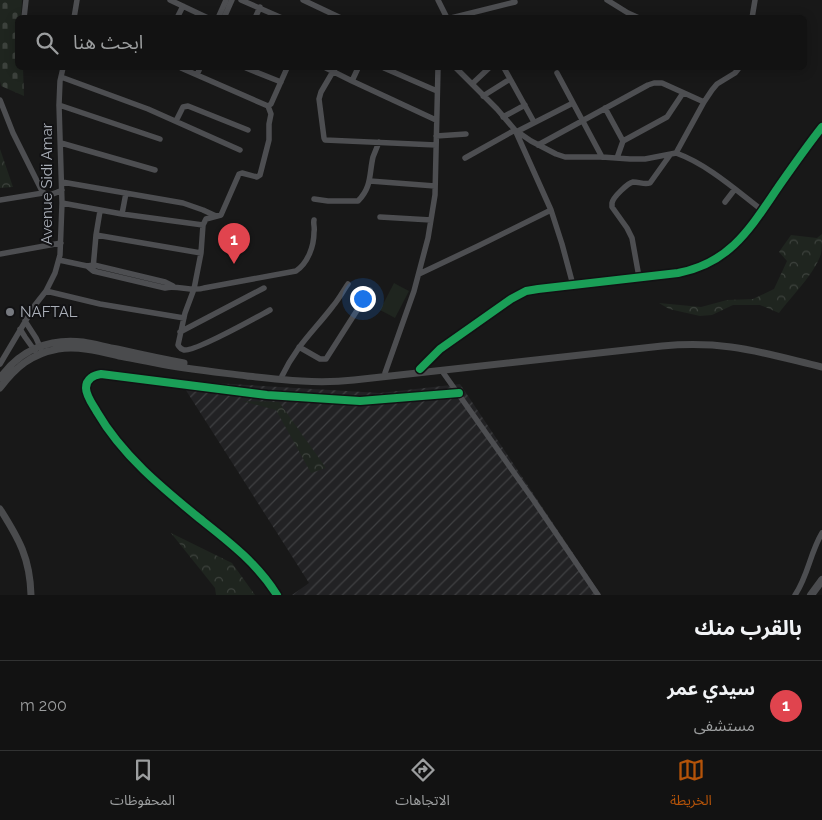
<!DOCTYPE html>
<html lang="ar">
<meta charset="utf-8">
<style>
body{margin:0;font-family:Raleway,"Noto Sans Arabic",sans-serif;background:#1b1b1b;color:#f1f3f6;direction:rtl}
.you{position:absolute;left:362px;top:298px;width:18px;height:18px;margin:-12px;border:4px solid #fff;border-radius:50%;background:#1a73e8;box-shadow:0 0 0 8px #1a73e833}
.badge{display:grid;place-items:center;width:32px;height:32px;border-radius:50%;background:#b45309;color:#fff;font-size:16px;font-weight:700}
.pin{position:absolute;translate:-50% -41px;filter:drop-shadow(0 1px 2px #0008)}
.pin::after{content:'';position:absolute;top:26px;width:18px;height:15px;background:inherit;clip-path:polygon(0 0,100% 0,50% 100%)}
.list{margin:0;padding:0;list-style:none}
h2{display:flex;justify-content:space-between;align-items:center;height:65px;margin:0;padding:0 20px;font-size:21px}
h2 small{font-size:16px;font-weight:400;color:#9c9e9f}
.list li{display:grid;grid-template-columns:32px 1fr auto;gap:15px;align-items:center;box-sizing:border-box;height:90px;padding:0 20px;border-top:1px solid #313232}
.list b{display:block;font-size:19px;white-space:nowrap}
.list p{margin:0;font-size:16px;white-space:nowrap;color:#9c9e9f}
.list em{font-size:16px;font-style:normal;color:#9c9e9f}
.icon{flex:none;width:28px;height:28px;fill:none;stroke:currentColor;stroke-width:2;stroke-linecap:round;stroke-linejoin:round}
.map{position:relative;flex:none;width:822px;height:595px;overflow:hidden;direction:ltr}
.search{position:absolute;background:#121212;box-shadow:0 2px 12px #0003;left:15px;right:15px;top:15px;height:55px;display:flex;align-items:center;gap:12px;box-sizing:border-box;padding:0 18px;border-radius:8px;color:#9c9e9f;font-size:19px}
.sheet{height:155px;background:#121212}
nav{display:flex;justify-content:space-around;align-items:center;box-sizing:border-box;height:70px;border-top:1px solid #313232;background:#121212;font-size:14px;color:#9c9e9f}
nav a{display:grid;justify-items:center;gap:2px}
nav .on{color:#b45309}
.map>svg:first-child{display:block}
.industrial{fill:url(#industrial-furrows)}
.forest{fill:url(#forest-crowns)}
.cemetery{fill:url(#cemetery-stones)}
.garden{fill:#1f251f}
.lines{fill:none;stroke-linecap:round;stroke-linejoin:round}
.minor{stroke:#4d4e51;stroke-width:5.5}
.major{stroke:#4a4b4d;stroke-width:7}
.highway{stroke:#4a4b4e;stroke-width:8}
.cycleway-casing{stroke:#121214;stroke-width:11}
.cycleway{stroke:#1a9f57;stroke-width:8}
.poi-dot{fill:#777a80;stroke:#121214;stroke-width:2}
.labels{text-anchor:middle;dominant-baseline:central;stroke-width:4;stroke-linejoin:round;paint-order:stroke}
.street-label{font-size:15px;fill:#aaafb8;stroke:#121214}
.poi-label{font-size:15px;fill:#aaafb8;stroke:#121214;text-anchor:start}
</style>
<div class="map">
<svg width="822" height="595" viewBox="0 0 822 595">
<defs>
<pattern id="industrial-furrows" width="10" height="10" patternUnits="userSpaceOnUse" patternTransform="scale(1.25)"><rect width="10" height="10" fill="#222224"/><path d="M-1 1l2-2M0 10L10 0M9 11l2-2" fill="none" stroke="#3f4042"/></pattern>
<pattern id="forest-crowns" width="20" height="18" patternUnits="userSpaceOnUse" patternTransform="scale(1.25)"><rect width="20" height="18" fill="#1f251f"/><path d="M2 6a3 3 0 1 1 6 0M12 15a3 3 0 1 1 6 0" fill="none" stroke="#3d423d"/></pattern>
<pattern id="cemetery-stones" width="16" height="16" patternUnits="userSpaceOnUse" patternTransform="scale(1.25)"><rect width="16" height="16" fill="#1f251f"/><path d="M2 7V4a2 2 0 0 1 4 0v3zM10 15v-3a2 2 0 0 1 4 0v3z" fill="#3d423d"/></pattern>
</defs>
<rect width="100%" height="100%" fill="#181818"/>
<path class="industrial" d="M 180,381 L 380,393 L 460,384 L 601,595 L 292,595 L 309,583 Z"/>
<path class="forest" d="M 0,149 L 13,187 L 0,188 Z
M 822,234 C 822,240 822,248 821,254 C 815,273 792,296 779,313 L 760,305 L 733,305 L 712,315 L 700,316 L 669,309 L 659,303 L 701,307 L 727,300 L 753,299 L 774,289 L 787,261 L 779,252 L 791,235 L 817,238 Z
M 242,401 L 279,402 L 326,468 L 311,473 L 276,410 Z
M 171,533 L 232,563 L 255,595 L 216,595 L 215,588 Z"/>
<path class="cemetery" d="M 0,0 L 22,0 L 21,17 L 18,18 L 18,68 L 23,68 L 24,96 L 1,86 L 0,81 Z"/>
<path class="garden" d="M 394,283 L 409,291 L 395,318 L 380,310 Z"/>
<g class="lines">
<path class="minor" d="M 170,0 L 208,18
M 241,0 L 282,18
M 303,0 L 341,18
M 438,0 L 447,18
M 607,0 L 628,13 L 639,18
M 24,18 L 26,0
M 74,18 L 77,0
M 177,18 L 183,6
M 218,18 L 226,0
M 224,18 L 232,0
M 255,18 L 260,7
M 451,18 L 515,2
M 752,18 L 755,0
M 181,68 L 268,106 L 271,104 L 287,68
M 246,68 L 281,82
M 326,68 L 352,81 L 436,120
M 335,68 L 321,92 L 319,99 L 324,138 L 325,140 L 436,145
M 384,68 L 437,91
M 456,68 L 497,109 L 515,130 L 531,141 L 556,154 L 565,157 L 602,157 L 630,159 L 645,159 L 676,153 L 704,102 L 712,90 L 717,84 L 735,73 L 739,68
M 504,68 L 534,122
M 557,73 L 602,157
M 197,75 L 200,68
M 61,77 L 148,109 L 240,150
M 352,81 L 358,68
M 472,84 L 489,68
M 483,96 L 510,79
M 0,100 L 13,133 L 42,191 C 47,198 55,193 62,190
M 59,105 L 160,139
M 268,106 L 271,114 L 269,124 L 269,140 L 260,175 L 257,177 L 242,173 L 239,174 L 221,215 L 206,219 L 203,225 L 201,253 L 194,289 L 185,313 L 178,345 C 180,348 180,349 184,350 C 195,352 257,317 270,310
M 605,108 L 623,141
M 503,117 L 525,105
M 176,121 L 183,107 L 188,106 L 248,130
M 436,136 L 466,134
M 61,143 L 155,170
M 538,145 L 648,85 L 654,83 L 662,83 L 704,102
M 676,153 C 707,164 736,190 762,210
M 465,158 L 515,130
M 617,158 L 623,141 L 667,117 L 683,93
M 370,181 L 435,186
M 62,182 L 183,203 L 203,210 L 216,216
M 314,199 L 328,201 L 358,201 C 372,187 369,174 373,157 C 375,152 377,147 379,142
M 0,200 L 43,193
M 725,202 L 735,189
M 62,203 L 122,214 L 203,225
M 122,214 L 126,193
M 380,217 L 431,220
M 96,235 L 201,253
M 0,254 L 61,243
M 59,260 L 87,266 L 94,265 L 165,282 L 173,286
M 87,266 L 93,271 L 165,288 C 177,285 193,292 204,288 L 296,271 C 308,263 314,246 314,232 C 315,227 313,224 314,220
M 93,269 L 96,235 L 100,211
M 419,274 L 478,246 L 551,210
M 639,277 L 632,238 L 627,228 L 612,207 C 612,206 612,204 612,203 C 613,197 628,183 633,182 C 640,182 644,185 650,183 L 670,155
M 573,285 L 562,244 L 551,210 L 516,132 L 573,103
M 46,291 L 100,304 L 184,318
M 25,321 L 36,338 L 41,349
M 20,329 L 25,337 L 35,351
M 180,332 L 264,288
M 299,347 L 320,359 L 326,359 L 370,290
M 0,364 L 35,305 L 46,291 L 55,273 L 60,255 L 62,203 L 59,105 L 60,81 L 63,68
M 420,369 L 440,349 L 511,299 L 526,291 L 538,289 L 678,273 C 731,263 751,227 779,186 C 793,166 807,146 822,127
M 442,371 L 532,498 L 598,595
M 385,373 L 414,291 L 428,238 L 435,195 L 438,68
M 282,376 C 296,346 314,331 333,306 C 339,299 343,291 348,284
M 277,595 C 257,563 228,541 199,518 C 161,487 122,455 97,412 C 93,405 86,396 86,388 C 86,379 94,375 101,374 L 267,395 L 360,401 L 459,393
M 795,595 C 808,576 810,553 822,533"/>
<path class="major" d="M 0,378 C 20,350 49,338 83,342 C 95,344 106,347 117,349 C 139,354 162,359 184,363
M 0,388 C 16,367 31,354 58,349 C 79,346 98,351 119,356 C 131,358 143,361 156,363 C 186,369 216,372 247,376 C 283,380 317,384 354,380 L 662,346 C 685,344 708,344 731,347 C 762,351 792,360 822,367
M 0,509 C 19,539 30,558 31,595"/>
<path class="highway" d="M 811,595 L 822,580"/>
<g class="cycleway-casing">
<path id="cycleway" d="M 420,369 L 440,349 L 511,299 L 526,291 L 538,289 L 678,273 C 731,263 751,227 779,186 C 793,166 807,146 822,127
M 277,595 C 257,563 228,541 199,518 C 161,487 122,455 97,412 C 93,405 86,396 86,388 C 86,379 94,375 101,374 L 267,395 L 360,401 L 459,393"/>
</g>
<use href="#cycleway" class="cycleway"/>
</g>
<circle class="poi-dot" cx="10" cy="312" r="5"/>
<g class="labels">
<g class="street-label">
<text transform="translate(47 184) rotate(-90)">Avenue Sidi Amar</text>
</g>
<g class="poi-label">
<text x="20" y="312">NAFTAL</text>
</g>
</g>
</svg>
<div class="you"></div>
<div class="pin badge" style="left:234px;top:264px;background:#e0444e">1</div>
<div class="search"><svg class="icon" aria-label="search" viewBox="0 0 24 24"><circle cx="10" cy="10" r="6"/><path d="M15 15l6 6"/></svg>ابحث هنا</div>
</div>
<section class="sheet">
<h2>بالقرب منك<small></small></h2>
<ul class="list">
<li><span class="badge" style="background:#e0444e">1</span><div><b>سيدي عمر</b><p>مستشفى</p></div><em>200 m</em></li>
</ul>
</section>
<nav>
<a class="on"><svg class="icon" aria-label="map" viewBox="0 0 24 24"><path d="M3 6l6-2 6 2 6-2v14l-6 2-6-2-6 2zM9 4v14M15 6v14"/></svg>الخريطة</a>
<a><svg class="icon" aria-label="directions" viewBox="0 0 24 24"><path d="M12 3l9 9-9 9-9-9zM9 14v-3h6M13 9l2 2-2 2"/></svg>الاتجاهات</a>
<a><svg class="icon" aria-label="saved" viewBox="0 0 24 24"><path d="M7 4h10v16l-5-4-5 4z"/></svg>المحفوظات</a>
</nav>
